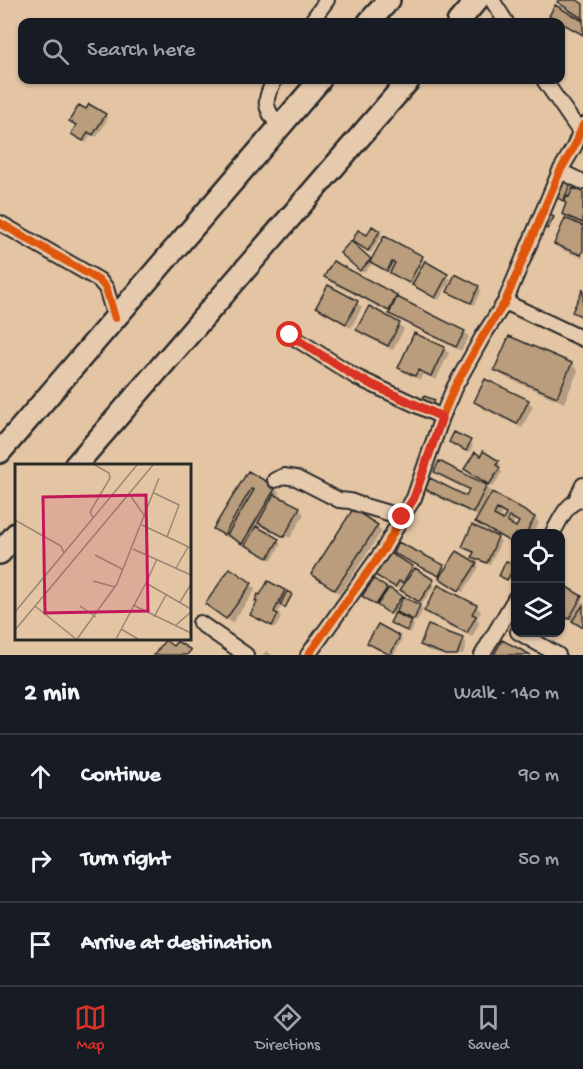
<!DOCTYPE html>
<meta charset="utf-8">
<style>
body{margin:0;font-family:"Gochi Hand",sans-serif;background:#20242c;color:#f1f3f6}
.controls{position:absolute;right:18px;bottom:18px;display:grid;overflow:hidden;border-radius:12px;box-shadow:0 2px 4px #0004}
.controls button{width:54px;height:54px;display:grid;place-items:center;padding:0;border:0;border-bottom:2px solid #363941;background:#171b24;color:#f1f3f6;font:30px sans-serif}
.stop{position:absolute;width:18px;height:18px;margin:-14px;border:4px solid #d93025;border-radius:50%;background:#fff}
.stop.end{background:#d93025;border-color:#fff;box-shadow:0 2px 6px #0008}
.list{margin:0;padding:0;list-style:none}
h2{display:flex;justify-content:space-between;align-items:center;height:78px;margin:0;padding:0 24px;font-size:26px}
h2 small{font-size:20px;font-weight:400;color:#9ea1a6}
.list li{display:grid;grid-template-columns:39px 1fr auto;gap:18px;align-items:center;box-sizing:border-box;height:84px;padding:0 24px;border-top:2px solid #363941}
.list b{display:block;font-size:22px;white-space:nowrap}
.list em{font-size:20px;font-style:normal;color:#9ea1a6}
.icon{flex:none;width:33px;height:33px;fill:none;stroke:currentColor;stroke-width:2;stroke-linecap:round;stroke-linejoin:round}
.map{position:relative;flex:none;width:583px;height:655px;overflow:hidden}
.search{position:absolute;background:#171b24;box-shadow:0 2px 4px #0004;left:18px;right:18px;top:18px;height:66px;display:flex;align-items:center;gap:15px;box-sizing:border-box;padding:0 21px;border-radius:12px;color:#9ea1a6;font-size:22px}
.sheet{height:330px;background:#171b24}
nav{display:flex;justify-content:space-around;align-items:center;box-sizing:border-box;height:84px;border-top:2px solid #363941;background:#171b24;font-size:16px;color:#9ea1a6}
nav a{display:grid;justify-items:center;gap:3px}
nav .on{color:#d93025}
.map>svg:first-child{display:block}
.shadow{fill:#0003;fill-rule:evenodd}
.building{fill:#b99d7b;stroke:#2b2b2b;stroke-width:1.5;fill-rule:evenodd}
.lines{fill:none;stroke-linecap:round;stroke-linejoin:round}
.minor-casing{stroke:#2b2b2b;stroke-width:18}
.highway-casing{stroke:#2b2b2b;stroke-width:26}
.minor{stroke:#e6caad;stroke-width:14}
.highway{stroke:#e6caad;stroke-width:21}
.cycleway-casing{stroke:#e6caad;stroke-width:11}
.cycleway{stroke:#df570e;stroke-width:8}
.route{stroke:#d93025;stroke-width:8}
.inset-road{fill:none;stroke:#998774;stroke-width:1.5}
.view{fill:#c2185b;fill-opacity:0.15;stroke:#c2185b;stroke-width:3}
.inset-edge{fill:none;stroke:#2b2b2b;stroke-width:3}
</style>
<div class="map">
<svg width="583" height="655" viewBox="0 0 583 655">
<rect width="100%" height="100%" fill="#e3c5a4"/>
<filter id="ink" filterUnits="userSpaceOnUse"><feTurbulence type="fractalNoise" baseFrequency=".0167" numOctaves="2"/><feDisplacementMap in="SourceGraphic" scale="12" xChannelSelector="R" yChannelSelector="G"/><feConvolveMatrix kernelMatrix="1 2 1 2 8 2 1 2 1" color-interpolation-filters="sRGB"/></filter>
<g filter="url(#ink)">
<path class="shadow" d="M 105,115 L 108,118 L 97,137 L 91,134 L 86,143 L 76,137 L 78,126 Z
M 570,184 L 573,187 L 572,189 L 583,194 L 583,258 L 560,249 L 556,244 L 573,223 L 563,214 L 566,202 L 555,196 Z
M 553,218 L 554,219 L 549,229 L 543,226 Z
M 379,232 L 382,235 L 371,253 L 357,244 Z
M 351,243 L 372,262 L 422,257 L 427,262 L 426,264 L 451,279 L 439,300 L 414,285 L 414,286 L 396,277 L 393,274 L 392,275 L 377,267 L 373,263 L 364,273 L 342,253 Z
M 333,264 L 397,297 L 401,301 L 464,332 L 469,337 L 461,351 L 396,318 L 390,313 L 331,282 L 326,277 Z
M 329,287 L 357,303 L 362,307 L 351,328 L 322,312 L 317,307 Z
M 478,287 L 481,290 L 474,305 L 452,295 L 449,292 Z
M 399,324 L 404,329 L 393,350 L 363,335 L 358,330 Z
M 510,338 L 572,364 L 578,371 L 564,403 L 503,376 L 496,370 Z
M 444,349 L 449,353 L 436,380 L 423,374 L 420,380 L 405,373 L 400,368 Z
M 486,381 L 528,402 L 533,406 L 522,428 L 480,407 L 475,402 Z
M 455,434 L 470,442 L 473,445 L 469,453 L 453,445 L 450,442 Z
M 481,458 L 498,462 L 501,465 L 499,468 L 502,472 L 493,487 L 469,472 Z
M 436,472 L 486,486 L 491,491 L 485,503 L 487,504 L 492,494 L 535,518 L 539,523 L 533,534 L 516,534 L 516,546 L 482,527 L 477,522 L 479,517 L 431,494 L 426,489 L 467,498 L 470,491 L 441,477 ZM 502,513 L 507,516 L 503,522 L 499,520 ZM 515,520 L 520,523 L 517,529 L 511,526 Z
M 248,473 L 275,488 L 280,493 L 277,497 L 299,509 L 304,514 L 290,538 L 262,524 L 258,529 L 281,544 L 272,560 L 248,546 L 247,548 L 230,537 L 229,538 L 220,533 L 215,528 Z
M 377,526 L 382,531 L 340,594 L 317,579 L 313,574 Z
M 497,538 L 501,541 L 490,565 L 477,560 L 474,557 L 475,554 L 467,550 L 464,547 Z
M 395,553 L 443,567 L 446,570 L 476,564 L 479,567 L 463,592 L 441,577 L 398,556 Z
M 514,566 L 515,567 L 509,580 L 501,576 Z
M 412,567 L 435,585 L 422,604 L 405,592 L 406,584 L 402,582 L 398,589 L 378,577 Z
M 374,581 L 403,599 L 420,606 L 423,609 L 417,622 L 406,617 L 414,625 L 411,633 L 395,626 L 392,623 L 395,617 L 367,599 ZM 397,611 L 406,620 L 395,615 Z
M 251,584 L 256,589 L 232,623 L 207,604 Z
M 284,591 L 287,594 L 288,593 L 293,596 L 286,607 L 282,605 L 277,614 L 281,618 L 275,628 L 255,618 L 252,615 Z
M 581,597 L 583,599 L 583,602 L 579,609 L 581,610 L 583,607 L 583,628 L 573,620 L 572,621 L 560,614 Z
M 476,606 L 481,611 L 477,619 L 480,622 L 472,637 L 431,616 L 426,611 Z
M 399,637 L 402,640 L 394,655 L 388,655 L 369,643 Z
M 462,639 L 467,644 L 463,655 L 441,655 L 427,650 L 422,645 Z
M 266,651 L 272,655 L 263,655 Z"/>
<path class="building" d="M 559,0 L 577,0 L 583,4 L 583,19 L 557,2 Z
M 555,5 L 583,21 L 583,35 L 549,16 Z
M 89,104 L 106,114 L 93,135 L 88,132 L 83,141 L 71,134 L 76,125 L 69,121 L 79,105 L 86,109 Z
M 561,179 L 571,183 L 563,201 L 554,196 Z
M 573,188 L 583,192 L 583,223 L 562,214 L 566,203 L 564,202 L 567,196 L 569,197 Z
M 546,213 L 554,217 L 547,229 L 540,225 Z
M 565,218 L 583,226 L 583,250 L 581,255 L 554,244 Z
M 372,226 L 380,231 L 368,251 L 352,241 L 358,230 L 367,235 Z
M 384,236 L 423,256 L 409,283 L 390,273 L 395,263 L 392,262 L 387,271 L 370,262 Z
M 351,241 L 371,259 L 360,271 L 340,253 Z
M 333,261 L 397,295 L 389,311 L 324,277 Z
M 425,261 L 448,274 L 435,298 L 412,285 Z
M 455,274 L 479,286 L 471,303 L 447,292 Z
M 328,285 L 358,301 L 346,324 L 316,307 Z
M 583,289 L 583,317 L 572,312 Z
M 397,297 L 465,331 L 456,347 L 389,314 Z
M 369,306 L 400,323 L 388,346 L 356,330 Z
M 414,333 L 445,347 L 431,376 L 418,370 L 415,376 L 398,368 Z
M 509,336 L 572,363 L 557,397 L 494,370 Z
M 485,379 L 529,400 L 517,424 L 474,402 Z
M 424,396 L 435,400 L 431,410 L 420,406 Z
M 454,432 L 471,440 L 466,451 L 449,442 Z
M 483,451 L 499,461 L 496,465 L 500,468 L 489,485 L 464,469 L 475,452 L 481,456 Z
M 439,461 L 487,485 L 473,513 L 425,489 L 430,478 L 466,496 L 469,489 L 434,472 Z
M 248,471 L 276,487 L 242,544 L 227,535 L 254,490 L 251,489 L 224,535 L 213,529 Z
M 492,492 L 535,517 L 526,534 L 516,534 L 516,545 L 475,522 ZM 497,509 L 506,514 L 503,520 L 494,515 ZM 509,516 L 519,522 L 516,527 L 507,522 Z
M 274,494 L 300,507 L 284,537 L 258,523 Z
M 353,509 L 378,525 L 335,590 L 311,574 Z
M 472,525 L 498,537 L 487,563 L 472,557 L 474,552 L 462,547 Z
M 256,526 L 279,539 L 268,558 L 245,545 Z
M 398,542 L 444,565 L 439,576 L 393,553 Z
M 386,551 L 413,566 L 403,583 L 399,581 L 395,587 L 373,574 Z
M 457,551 L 477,563 L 459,591 L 439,578 Z
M 506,561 L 515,565 L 507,580 L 499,576 Z
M 230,568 L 252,583 L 226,619 L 205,604 Z
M 415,568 L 434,580 L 419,602 L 400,590 Z
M 374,579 L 387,588 L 376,605 L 362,596 Z
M 268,581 L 285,590 L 274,612 L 278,614 L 272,626 L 250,615 L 257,602 L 255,601 L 258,594 L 260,595 Z
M 560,583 L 582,596 L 569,619 L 560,614 Z
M 438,585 L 477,605 L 472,614 L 476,616 L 467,633 L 424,611 Z
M 389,588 L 402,596 L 390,614 L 377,605 Z
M 287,591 L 292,594 L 285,608 L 280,605 Z
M 403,597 L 420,605 L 414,620 L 396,612 Z
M 583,605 L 583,628 L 572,621 Z
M 395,613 L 412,621 L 407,631 L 390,623 Z
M 378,624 L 400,636 L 390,655 L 367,643 Z
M 428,625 L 463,638 L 457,655 L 446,655 L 420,645 Z
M 165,640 L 173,646 L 177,641 L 191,650 L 187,655 L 154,655 Z
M 502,640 L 531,655 L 494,655 Z"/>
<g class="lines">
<g class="minor-casing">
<path id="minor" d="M 492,0 L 506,22
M 311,22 L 327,0
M 275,80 C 262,101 265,108 279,127
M 544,80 L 580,132
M 560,171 L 583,182
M 0,223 L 99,280 L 106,288 L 115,318
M 505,302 L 583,339
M 290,335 L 356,377 L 442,417
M 275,480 L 284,476 L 296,478 L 339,500 L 350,501 L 361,505 L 402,517
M 576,500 L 583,485
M 552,534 C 560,521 567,500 583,500
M 200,623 L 246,655
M 518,632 L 558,655
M 308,655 L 384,549 L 402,517 L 414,498 L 442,417 L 454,388 L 483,336 L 505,302 L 560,171 L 574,147 L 583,125
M 482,655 L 516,597"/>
</g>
<g class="highway-casing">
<path id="highway" d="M 369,22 L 389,0
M 458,22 L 477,0
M 0,452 L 320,80
M 75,466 L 409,80
M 0,553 L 16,534"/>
</g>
<use href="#minor" class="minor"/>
<use href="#highway" class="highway"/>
<g class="cycleway-casing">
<path id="cycleway" d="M 0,223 L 99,280 L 106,288 L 115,318
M 290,335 L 356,377 L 442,417
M 308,655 L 384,549 L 402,517 L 414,498 L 442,417 L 454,388 L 483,336 L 505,302 L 560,171 L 574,147 L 583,125"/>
</g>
<use href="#cycleway" class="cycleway"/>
</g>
</g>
<g class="lines" filter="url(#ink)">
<path class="route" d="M 290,335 L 356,377 L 442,417 L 414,498 L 402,517"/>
</g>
<g transform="translate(15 464)">
<rect width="176" height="176" fill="#e3c5a4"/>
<path class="inset-road" d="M 139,29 L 164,41 L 152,73M 115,31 L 131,54M 78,54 L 75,48 L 95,14 L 94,9 L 80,1M 0,56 L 46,82 L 49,89M 127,61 L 176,84M 118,85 L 176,111M 80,91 L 107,105M 161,104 L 173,83M 78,117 L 100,123M 131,119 L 142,95M 165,138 L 176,120M 118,141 L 176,169M 20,142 L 61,175M 65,142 L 81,153M 0,148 L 122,1M 139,153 L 151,131M 161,161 L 176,148M 106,165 L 123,175M 0,166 L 138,1M 62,175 L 102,120 L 144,14M 101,175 L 131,119 L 176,145"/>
<path class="view" d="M 131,31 L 133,147 L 30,149 L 28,33 Z"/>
<rect width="176" height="176" class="inset-edge"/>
</g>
</svg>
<div class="controls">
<button><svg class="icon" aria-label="locate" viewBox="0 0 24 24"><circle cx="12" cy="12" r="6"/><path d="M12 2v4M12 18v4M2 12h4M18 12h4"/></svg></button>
<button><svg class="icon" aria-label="layers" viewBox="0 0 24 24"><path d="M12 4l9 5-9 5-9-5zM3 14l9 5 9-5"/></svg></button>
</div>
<div class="stop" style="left:290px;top:335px"></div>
<div class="stop end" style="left:402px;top:517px"></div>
<div class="search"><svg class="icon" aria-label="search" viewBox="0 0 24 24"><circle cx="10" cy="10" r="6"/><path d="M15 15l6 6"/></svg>Search here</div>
</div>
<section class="sheet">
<h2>2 min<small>Walk · 140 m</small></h2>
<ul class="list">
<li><svg class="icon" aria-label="ahead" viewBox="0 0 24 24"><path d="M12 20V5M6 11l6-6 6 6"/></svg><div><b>Continue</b></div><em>90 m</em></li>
<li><svg class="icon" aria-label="right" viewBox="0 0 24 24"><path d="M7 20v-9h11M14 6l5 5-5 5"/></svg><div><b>Turn right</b></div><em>50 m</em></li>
<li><svg class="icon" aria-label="arrive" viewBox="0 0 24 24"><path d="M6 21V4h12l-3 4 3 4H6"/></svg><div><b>Arrive at destination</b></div></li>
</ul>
</section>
<nav>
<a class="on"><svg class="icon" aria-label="map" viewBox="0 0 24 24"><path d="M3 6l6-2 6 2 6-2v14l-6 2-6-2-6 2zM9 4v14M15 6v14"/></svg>Map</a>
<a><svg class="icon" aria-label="directions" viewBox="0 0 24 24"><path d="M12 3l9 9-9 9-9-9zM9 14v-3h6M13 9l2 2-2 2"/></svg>Directions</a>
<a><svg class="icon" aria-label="saved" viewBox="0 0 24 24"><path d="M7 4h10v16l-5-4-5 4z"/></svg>Saved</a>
</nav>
